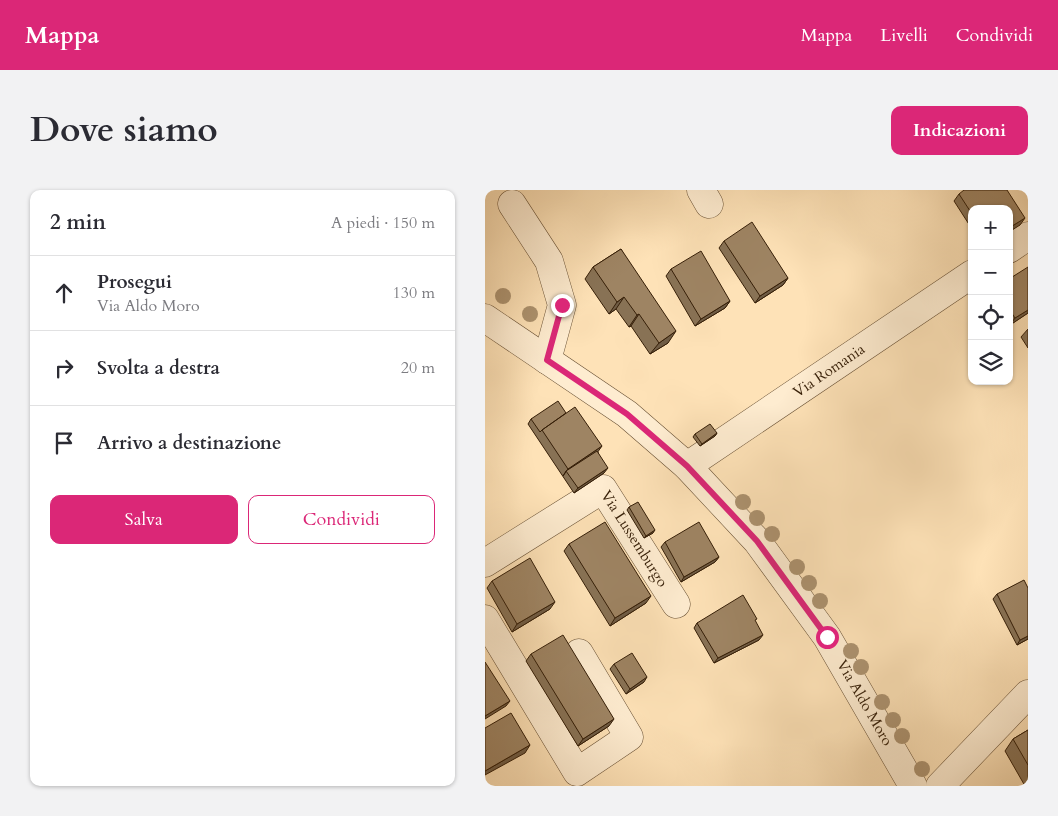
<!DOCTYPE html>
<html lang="it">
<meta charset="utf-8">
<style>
body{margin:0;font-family:Cardo,serif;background:#f2f2f3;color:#2b2b33}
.controls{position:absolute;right:15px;top:15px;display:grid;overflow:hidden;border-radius:10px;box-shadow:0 1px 4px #0004}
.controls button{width:45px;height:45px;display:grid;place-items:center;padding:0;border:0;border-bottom:1px solid #e1e1e2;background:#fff;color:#2b2b33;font:25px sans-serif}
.stop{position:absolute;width:15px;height:15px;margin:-11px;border:4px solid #db2777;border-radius:50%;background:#fff}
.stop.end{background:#db2777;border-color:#fff;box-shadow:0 1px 5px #0008}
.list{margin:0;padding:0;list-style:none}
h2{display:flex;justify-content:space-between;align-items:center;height:65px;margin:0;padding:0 20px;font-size:21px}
h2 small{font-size:16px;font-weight:400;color:#7c7c81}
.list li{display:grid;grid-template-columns:32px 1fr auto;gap:15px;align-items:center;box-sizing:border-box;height:75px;padding:0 20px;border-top:1px solid #e1e1e2}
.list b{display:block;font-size:19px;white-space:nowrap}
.list p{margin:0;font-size:16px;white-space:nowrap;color:#7c7c81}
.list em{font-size:16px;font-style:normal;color:#7c7c81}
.actions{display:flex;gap:10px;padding:15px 20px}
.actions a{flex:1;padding:11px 0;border:1px solid #db2777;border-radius:10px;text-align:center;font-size:18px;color:#db2777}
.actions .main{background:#db2777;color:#fff}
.icon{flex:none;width:28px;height:28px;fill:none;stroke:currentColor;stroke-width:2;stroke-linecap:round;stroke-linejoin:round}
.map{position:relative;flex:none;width:543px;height:596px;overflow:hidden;border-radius:10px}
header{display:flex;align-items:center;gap:30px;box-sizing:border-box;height:70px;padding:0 25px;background:#db2777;color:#fff}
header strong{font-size:24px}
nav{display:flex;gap:28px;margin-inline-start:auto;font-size:18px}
.intro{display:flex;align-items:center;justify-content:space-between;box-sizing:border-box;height:120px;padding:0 30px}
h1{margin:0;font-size:35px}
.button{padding:12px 22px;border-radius:10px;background:#db2777;color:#fff;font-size:18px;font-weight:700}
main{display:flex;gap:30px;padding:0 30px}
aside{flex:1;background:#fff;border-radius:10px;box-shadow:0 1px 4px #0004}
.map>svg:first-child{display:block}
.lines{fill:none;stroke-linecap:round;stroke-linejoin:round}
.minor-casing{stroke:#685034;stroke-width:29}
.minor{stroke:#feecd0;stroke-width:28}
.tree{fill:#ac926f}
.wall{fill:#887255;stroke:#361f08}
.shaded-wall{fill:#6f5c45;stroke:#361f08}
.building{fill:#9e8463;stroke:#361f08}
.route{stroke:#db2777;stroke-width:6}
.labels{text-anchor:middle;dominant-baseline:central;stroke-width:4;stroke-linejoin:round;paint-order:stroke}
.street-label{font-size:15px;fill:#361f08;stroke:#feecd0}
</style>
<header>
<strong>Mappa</strong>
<nav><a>Mappa</a><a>Livelli</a><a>Condividi</a></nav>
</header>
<div class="intro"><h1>Dove siamo</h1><a class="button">Indicazioni</a></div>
<main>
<aside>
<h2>2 min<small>A piedi · 150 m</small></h2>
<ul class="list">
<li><svg class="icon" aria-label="ahead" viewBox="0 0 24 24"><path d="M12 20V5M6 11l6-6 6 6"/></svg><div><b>Prosegui</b><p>Via Aldo Moro</p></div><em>130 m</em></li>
<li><svg class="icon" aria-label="right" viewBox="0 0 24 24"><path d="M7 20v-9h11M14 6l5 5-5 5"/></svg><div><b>Svolta a destra</b></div><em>20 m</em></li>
<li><svg class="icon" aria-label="arrive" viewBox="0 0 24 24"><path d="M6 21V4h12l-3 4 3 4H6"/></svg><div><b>Arrivo a destinazione</b></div></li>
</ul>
<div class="actions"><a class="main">Salva</a><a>Condividi</a></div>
</aside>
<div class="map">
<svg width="543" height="596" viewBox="0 0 543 596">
<rect width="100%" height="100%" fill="#fee2b7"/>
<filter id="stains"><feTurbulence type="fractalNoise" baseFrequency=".004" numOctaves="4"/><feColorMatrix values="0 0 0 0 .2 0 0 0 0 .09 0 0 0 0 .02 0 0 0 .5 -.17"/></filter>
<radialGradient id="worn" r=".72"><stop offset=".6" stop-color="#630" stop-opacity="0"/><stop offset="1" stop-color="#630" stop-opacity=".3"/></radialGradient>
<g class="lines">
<g class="minor-casing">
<g id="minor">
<path d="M 216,0 L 224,14"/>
<path d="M 27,14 L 64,71 L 77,115 L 62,170"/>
<path d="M 524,59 L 543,46"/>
<path id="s1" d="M 0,128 L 142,224 L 202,276 L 272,351 L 342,447 L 428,596"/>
<path id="s2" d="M 202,276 L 487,84"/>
<path id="s3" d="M 0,373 L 118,299 L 191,414"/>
<path d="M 0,429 L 92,582 L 144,547 L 94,463"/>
<path d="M 455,596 L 543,504"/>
</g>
</g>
<use href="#minor" class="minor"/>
</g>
<g class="tree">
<circle cx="18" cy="106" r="8"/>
<circle cx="45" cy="124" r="8"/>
<circle cx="258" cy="312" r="8"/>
<circle cx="272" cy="328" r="8"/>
<circle cx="287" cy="344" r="8"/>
<circle cx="312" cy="377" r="8"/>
<circle cx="324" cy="393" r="8"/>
<circle cx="335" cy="411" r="8"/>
<circle cx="366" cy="461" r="8"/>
<circle cx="376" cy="477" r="8"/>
<circle cx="397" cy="512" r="8"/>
<circle cx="408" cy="530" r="8"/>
<circle cx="417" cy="546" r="8"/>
<circle cx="437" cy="579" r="8"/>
</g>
<path class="wall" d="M 474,4 L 535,35 L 487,19 L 487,39 L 469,11 Z
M 239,51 L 303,88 L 298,95 L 270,113 L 234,58 Z
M 136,59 L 183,153 L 165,164 L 146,136 L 144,137 L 131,119 L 124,124 L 100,89 L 108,77 Z
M 186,79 L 245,111 L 240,118 L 210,136 L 181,86 Z
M 524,89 L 543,123 L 525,135 L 524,134 Z
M 543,139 L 543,158 L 536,147 Z
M 81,223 L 113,262 L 119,283 L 89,303 L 43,234 L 46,229 Z
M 232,243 L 230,246 L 215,256 L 208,247 L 210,244 Z
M 144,317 L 168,343 L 159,348 L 142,320 Z
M 180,352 L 234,367 L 230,372 L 196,392 L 176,357 Z
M 84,354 L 161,413 L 125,436 L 79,361 Z
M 7,391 L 65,419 L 27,442 L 2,398 Z
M 512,404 L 543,449 L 532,455 L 508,409 Z
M 270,431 L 274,450 L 229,473 L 209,438 L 212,433 Z
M 46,464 L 124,536 L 93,556 L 41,471 Z
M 129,474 L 159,492 L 141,504 L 125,479 Z
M 543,540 L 543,596 L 540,596 L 520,561 L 528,549 Z"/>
<path class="shaded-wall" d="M 540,28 L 535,35 L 524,42 L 524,38 Z
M 303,88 L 298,95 L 270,113 L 275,106 Z
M 139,107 L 131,119 L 124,124 L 132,112 Z
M 245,111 L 240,118 L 210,136 L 216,129 Z
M 543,120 L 543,123 L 525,135 L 530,128 Z
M 154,124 L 146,136 L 144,137 L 152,125 Z
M 191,141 L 183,153 L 165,164 L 174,153 Z
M 232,243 L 230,246 L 215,256 L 217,254 Z
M 117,256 L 112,263 L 81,281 L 78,286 L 83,279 Z
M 123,278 L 119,283 L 89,303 L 93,298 Z
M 170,340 L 168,343 L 159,348 L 161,346 Z
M 234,367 L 230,372 L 196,392 L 199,387 Z
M 166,406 L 161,413 L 125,436 L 130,428 Z
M 70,412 L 65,419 L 27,442 L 32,434 Z
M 278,445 L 274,450 L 229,473 L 233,468 Z
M 543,446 L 543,449 L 532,455 L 535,450 Z
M 162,487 L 159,492 L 141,504 L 145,499 Z
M 25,511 L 21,516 L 0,529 L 0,526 Z
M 129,529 L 124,536 L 93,556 L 98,549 Z
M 45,555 L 40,563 L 0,585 L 0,581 Z"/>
<path class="building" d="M 479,0 L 522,0 L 540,28 L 524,38 L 524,19 L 487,19 L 487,24 L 474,4 Z
M 267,32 L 303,88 L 275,106 L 239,51 Z
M 136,59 L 191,141 L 174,153 L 154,124 L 152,125 L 139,107 L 132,112 L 108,77 Z
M 216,61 L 245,111 L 216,129 L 186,79 Z
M 543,77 L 543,120 L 530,128 L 524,119 L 524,89 Z
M 73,211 L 81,223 L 57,240 L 55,242 L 46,229 Z
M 90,217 L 117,256 L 83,279 L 57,240 Z
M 225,234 L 232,243 L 217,254 L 210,244 Z
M 112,261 L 123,278 L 93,298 L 81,281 Z
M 153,312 L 170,340 L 161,346 L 144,317 Z
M 120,332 L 166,406 L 130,428 L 84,354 Z
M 214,332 L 234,367 L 199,387 L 180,352 Z
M 45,368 L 70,412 L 32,434 L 7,391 Z
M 539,390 L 543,398 L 543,446 L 535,450 L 512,404 Z
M 258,405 L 272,429 L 270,430 L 278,445 L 233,468 L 212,433 Z
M 78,445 L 129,529 L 98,549 L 46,464 Z
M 147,463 L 162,487 L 145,499 L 129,474 Z
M 0,472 L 25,511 L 0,526 Z
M 26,523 L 45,555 L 0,581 L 0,538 Z
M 543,540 L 543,575 L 528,549 Z"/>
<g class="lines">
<path class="route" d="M 77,115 L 62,170 L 142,224 L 202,276 L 272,351 L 342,447"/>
</g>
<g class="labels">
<g class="street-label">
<text stroke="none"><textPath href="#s2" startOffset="171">Via Romania</textPath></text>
<text stroke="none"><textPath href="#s3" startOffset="198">Via Lussemburgo</textPath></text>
<text stroke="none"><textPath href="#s1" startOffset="548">Via Aldo Moro</textPath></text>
</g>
</g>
<rect width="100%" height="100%" filter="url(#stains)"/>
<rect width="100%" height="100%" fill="url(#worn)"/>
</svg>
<div class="controls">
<button>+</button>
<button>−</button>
<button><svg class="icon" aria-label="locate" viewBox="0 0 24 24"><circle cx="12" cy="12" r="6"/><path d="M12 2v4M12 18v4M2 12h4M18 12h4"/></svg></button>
<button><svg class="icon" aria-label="layers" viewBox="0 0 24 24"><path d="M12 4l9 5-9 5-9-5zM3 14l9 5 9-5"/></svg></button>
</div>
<div class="stop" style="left:342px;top:447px"></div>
<div class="stop end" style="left:77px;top:115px"></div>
</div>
</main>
